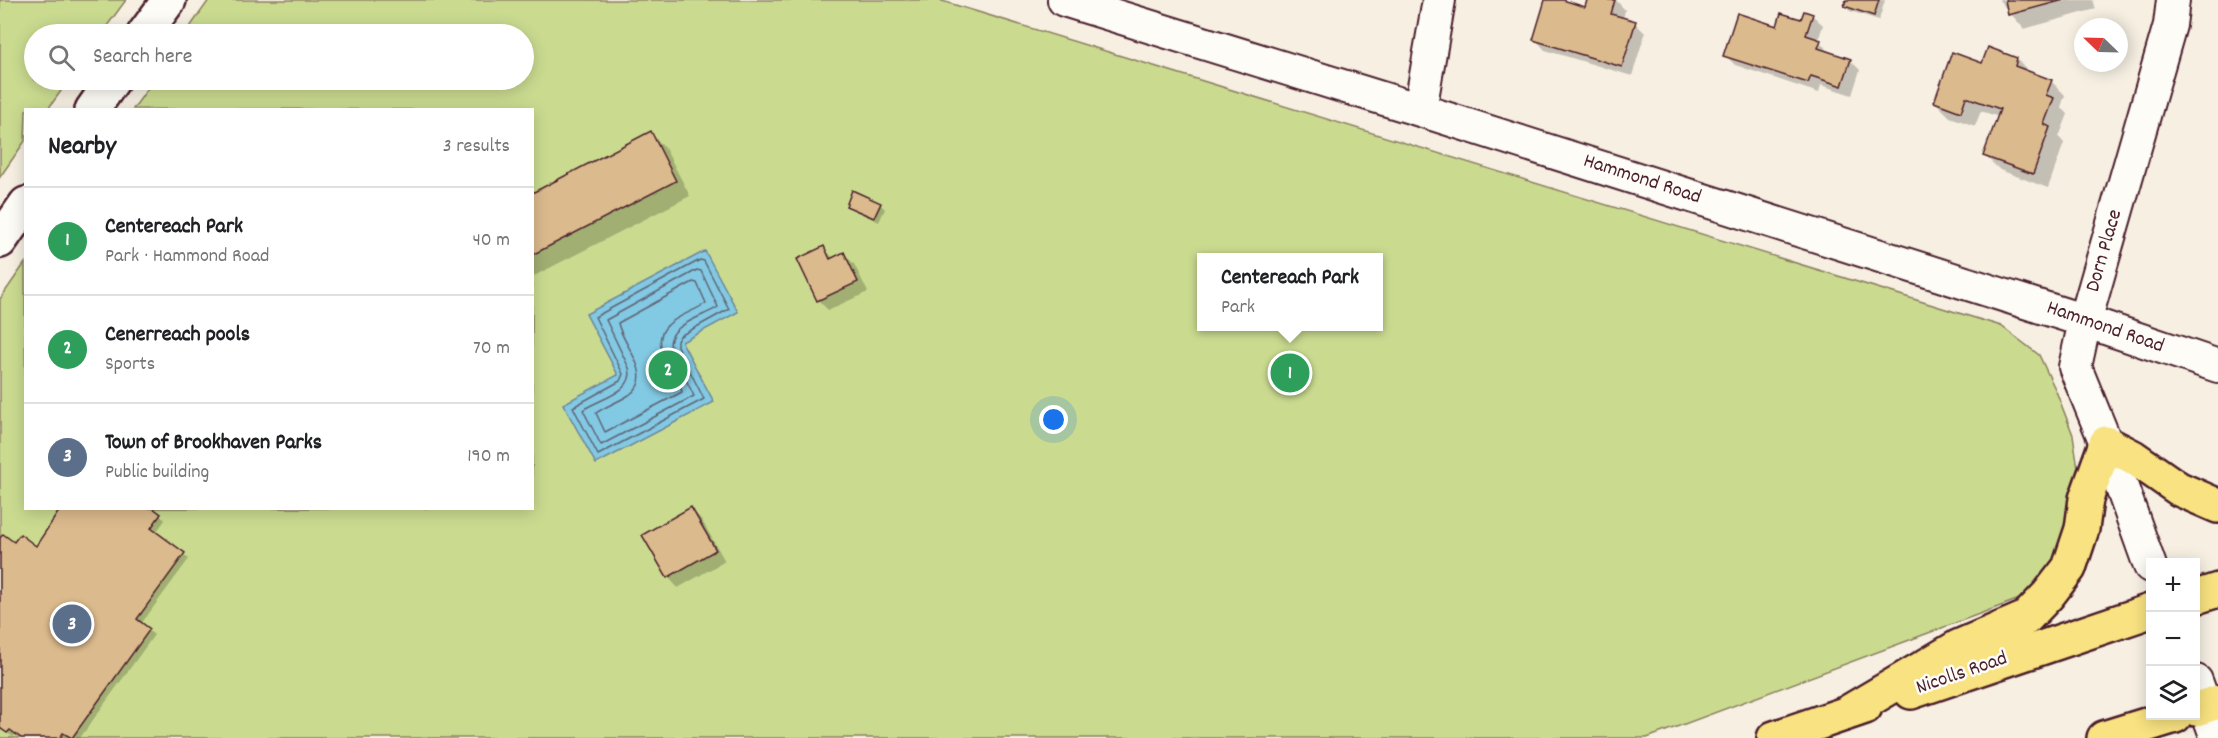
<!DOCTYPE html>
<meta charset="utf-8">
<style>
body{margin:0;font-family:Dekko,sans-serif;background:#f6f6f6;color:#202124}
.controls{position:absolute;right:18px;bottom:18px;display:grid;overflow:hidden;border-radius:0px;box-shadow:0 3px 15px #0003}
.controls button{width:54px;height:54px;display:grid;place-items:center;padding:0;border:0;border-bottom:2px solid #e0e0e0;background:#fff;color:#202124;font:30px sans-serif}
.compass{position:absolute;left:2074px;top:18px;width:54px;height:54px;border-radius:50%;background:#fff;box-shadow:0 3px 15px #0003;rotate:293deg}
.you{position:absolute;left:1054px;top:420px;width:21px;height:21px;margin:-15px;border:4px solid #fff;border-radius:50%;background:#1a73e8;box-shadow:0 0 0 9px #1a73e833}
.badge{display:grid;place-items:center;width:39px;height:39px;border-radius:50%;background:#7c3aed;color:#fff;font-size:20px;font-weight:700}
.pin{position:absolute;translate:-50% -50%;border:3px solid #fff;box-shadow:0 2px 6px #0006}
.popup{position:absolute;left:1197px;top:253px;width:186px;height:78px;box-sizing:border-box;display:grid;place-content:center;border-radius:0px;background:#fff;filter:drop-shadow(0 2px 4px #0005);font-size:20px;white-space:nowrap;color:#757577}
.popup b{font-size:22px;color:#202124}
.popup::after{content:'';position:absolute;left:50%;top:100%;margin-left:-12px;border:12px solid transparent;border-top-color:#fff}
.list{margin:0;padding:0;list-style:none}
h2{display:flex;justify-content:space-between;align-items:center;height:78px;margin:0;padding:0 24px;font-size:26px}
h2 small{font-size:20px;font-weight:400;color:#757577}
.list li{display:grid;grid-template-columns:39px 1fr auto;gap:18px;align-items:center;box-sizing:border-box;height:108px;padding:0 24px;border-top:2px solid #e0e0e0}
.list b{display:block;font-size:22px;white-space:nowrap}
.list p{margin:0;font-size:20px;white-space:nowrap;color:#757577}
.list em{font-size:20px;font-style:normal;color:#757577}
.icon{flex:none;width:33px;height:33px;fill:none;stroke:currentColor;stroke-width:2;stroke-linecap:round;stroke-linejoin:round}
.map{position:relative;flex:none;width:2218px;height:738px;overflow:hidden}
.search{position:absolute;background:#fff;box-shadow:0 3px 15px #0003;left:24px;top:24px;width:510px;height:66px;display:flex;align-items:center;gap:15px;box-sizing:border-box;padding:0 21px;border-radius:33px;color:#757577;font-size:22px}
.panel{position:absolute;background:#fff;box-shadow:0 3px 15px #0003;left:24px;top:108px;width:510px;height:402px;border-radius:0px}
.map>svg:first-child{display:block}
.green{fill:#cadb90;stroke:#8a7d5e;stroke-width:1.5;fill-rule:evenodd}
.water{fill:#82c9e3;stroke:#6c8599;stroke-width:1.5}
.shadow{fill:#0003}
.lines{fill:none;stroke-linecap:round;stroke-linejoin:round}
.shore{stroke:#606375;stroke-width:1.5}
.building{fill:#dbba8d;stroke:#4a1f2b;stroke-width:1.5}
.street-casing{stroke:#4a1f2b;stroke-width:36}
.secondary-casing{stroke:#4a1f2b;stroke-width:38}
.highway-casing{stroke:#4a1f2b;stroke-width:38}
.street{stroke:#fdfcf7;stroke-width:32}
.secondary{stroke:#fdfcf7;stroke-width:33}
.highway{stroke:#f8e281;stroke-width:33}
.labels{text-anchor:middle;dominant-baseline:central;stroke-width:5;stroke-linejoin:round;paint-order:stroke}
.street-label{font-size:21px;fill:#4a1f2b;stroke:#fdfcf7}
</style>
<div class="map">
<svg width="2218" height="738" viewBox="0 0 2218 738">
<rect width="100%" height="100%" fill="#f6efe2"/>
<filter id="ink" filterUnits="userSpaceOnUse"><feTurbulence type="fractalNoise" baseFrequency=".0167" numOctaves="2"/><feDisplacementMap in="SourceGraphic" scale="12" xChannelSelector="R" yChannelSelector="G"/><feConvolveMatrix kernelMatrix="1 2 1 2 8 2 1 2 1" color-interpolation-filters="sRGB"/></filter>
<g filter="url(#ink)">
<path class="green" d="M 0,0 L 126,0 L 101,34 L 34,34 L 34,80 L 69,80 L 48,109 L 26,110 L 25,141 L 0,177 Z
M 209,0 L 939,0 L 2001,326 L 2039,355 L 2056,391 L 2073,435 L 2079,475 L 2058,569 L 2030,595 L 1647,738 L 0,738 L 0,299 L 25,263 L 26,508 L 532,508 L 532,110 L 133,109 L 154,80 L 524,80 L 524,34 L 185,34 ZM 1202,258 L 1378,258 L 1378,326 L 1202,326 Z"/>
<path class="water" d="M 705,251 L 738,312 L 682,342 L 714,402 L 596,464 L 563,404 L 618,375 L 586,314 Z"/>
<path class="shadow" d="M 1547,0 L 1558,0 L 1586,9 L 1589,0 L 1616,0 L 1625,10 L 1623,19 L 1635,23 L 1645,33 L 1632,76 L 1545,50 L 1535,39 Z
M 1847,0 L 1885,0 L 1879,20 L 1850,11 L 1845,6 Z
M 1999,0 L 2093,0 L 2096,9 L 2024,29 Z
M 1812,15 L 1823,25 L 1818,41 L 1830,52 L 1830,54 L 1850,60 L 1860,70 L 1852,95 L 1821,85 L 1819,93 L 1735,65 L 1725,55 L 1778,28 L 1801,21 Z
M 2017,59 L 2031,74 L 2051,81 L 2065,95 L 2061,107 L 2068,114 L 2059,137 L 2064,143 L 2048,188 L 2000,170 L 1985,156 L 1999,117 L 1981,111 L 1975,126 L 1950,117 L 1935,102 L 1983,65 Z
M 651,133 L 665,148 L 690,196 L 532,277 L 532,195 Z
M 853,192 L 880,204 L 885,209 L 879,222 L 853,210 L 848,205 Z
M 824,248 L 834,259 L 844,254 L 854,264 L 868,292 L 828,310 L 818,300 Z
M 691,509 L 701,519 L 725,561 L 678,588 L 668,577 Z
M 160,515 L 165,520 L 155,534 L 189,559 L 141,624 L 154,635 L 80,738 L 22,738 L 16,734 L 13,737 L 0,728 L 0,540 L 36,548 Z"/>
<g class="lines">
<path class="shore" d="M 700,260 L 704,261 L 729,309 L 680,336 L 677,341 L 677,346 L 704,399 L 598,455 L 573,407 L 620,381 L 623,374 L 595,317 Z
M 697,270 L 701,271 L 718,307 C 704,317 664,325 671,349 L 694,396 L 601,445 L 583,410 C 598,399 636,392 629,368 L 606,320 Z
M 693,282 L 697,283 L 706,303 C 695,311 679,315 669,324 C 645,344 678,372 682,392 L 605,432 L 596,413 C 606,406 618,402 629,395 C 657,376 622,345 618,323 Z"/>
</g>
<path class="building" d="M 1545,0 L 1563,0 L 1585,7 L 1587,0 L 1615,0 L 1611,14 L 1636,21 L 1622,67 L 1533,40 Z
M 1846,0 L 1879,0 L 1874,16 L 1844,6 Z
M 2005,0 L 2064,0 L 2008,15 Z
M 1804,11 L 1813,14 L 1806,35 L 1821,40 L 1818,48 L 1851,59 L 1842,86 L 1811,76 L 1808,83 L 1723,56 L 1737,13 L 1777,26 L 1781,13 L 1801,19 Z
M 1988,47 L 2017,58 L 2015,66 L 2052,80 L 2046,95 L 2054,98 L 2044,124 L 2050,127 L 2033,174 L 1983,156 L 2000,109 L 1966,97 L 1961,112 L 1934,102 L 1952,52 L 1982,63 Z
M 651,131 L 676,181 L 532,255 L 532,193 Z
M 852,190 L 881,203 L 874,218 L 846,206 Z
M 824,246 L 830,259 L 844,252 L 858,282 L 817,301 L 797,259 Z
M 691,507 L 716,550 L 667,578 L 642,535 Z
M 61,508 L 153,508 L 161,514 L 151,528 L 185,553 L 137,619 L 150,629 L 72,738 L 63,733 L 60,738 L 21,738 L 10,730 L 7,733 L 0,728 L 0,538 L 3,534 L 14,542 L 20,534 L 36,546 Z"/>
<g class="lines">
<g class="street-casing">
<path id="street" d="M 1064,0 L 1420,110 L 2085,321 L 2218,366
M 1420,110 L 1439,0
M 2150,566 L 2106,443 L 2075,367 L 2085,321 L 2170,25 L 2173,0
M 2196,681 L 2217,738"/>
</g>
<g class="secondary-casing">
<path id="secondary" d="M 144,34 L 169,0
M 92,110 L 113,80
M 0,241 L 26,204"/>
</g>
<g class="highway-casing">
<path id="highway" d="M 2196,597 L 2218,590
M 1911,692 L 2150,611
M 2196,709 L 2218,702
M 1845,714 L 1958,647 L 2026,618 L 2048,595 L 2069,568 L 2082,529 L 2086,499 L 2106,443 L 2133,457 L 2179,489 L 2218,506
M 1774,738 L 1865,707
M 2104,738 L 2175,716"/>
</g>
<use href="#street" class="street"/>
<use href="#secondary" class="secondary"/>
<use href="#highway" class="highway"/>
</g>
</g>
<g class="labels">
<g class="street-label">
<text transform="translate(1642 180) rotate(18)">Hammond Road</text>
<text transform="translate(2105 251) rotate(-74)">Dorn Place</text>
<text transform="translate(2105 328) rotate(19)">Hammond Road</text>
<text transform="translate(1962 674) rotate(-19)">Nicolls Road</text>
</g>
</g>
</svg>
<div class="controls">
<button>+</button>
<button>−</button>
<button><svg class="icon" aria-label="layers" viewBox="0 0 24 24"><path d="M12 4l9 5-9 5-9-5zM3 14l9 5 9-5"/></svg></button>
</div>
<svg class="compass" viewBox="-18 -18 36 36"><path d="M0-13l5 13h-10z" fill="#e53935"/><path d="M0 13l5-13h-10z" fill="#757577"/></svg>
<div class="you"></div>
<div class="pin badge" style="left:1290px;top:373px;background:#2e9e5b">1</div>
<div class="popup"><b>Centereach Park</b>Park</div>
<div class="pin badge" style="left:668px;top:370px;background:#2e9e5b">2</div>
<div class="pin badge" style="left:72px;top:624px;background:#5c6f8a">3</div>
<div class="search"><svg class="icon" aria-label="search" viewBox="0 0 24 24"><circle cx="10" cy="10" r="6"/><path d="M15 15l6 6"/></svg>Search here</div>
<section class="panel">
<h2>Nearby<small>3 results</small></h2>
<ul class="list">
<li><span class="badge" style="background:#2e9e5b">1</span><div><b>Centereach Park</b><p>Park · Hammond Road</p></div><em>40 m</em></li>
<li><span class="badge" style="background:#2e9e5b">2</span><div><b>Cenerreach pools</b><p>Sports</p></div><em>70 m</em></li>
<li><span class="badge" style="background:#5c6f8a">3</span><div><b>Town of Brookhaven Parks</b><p>Public building</p></div><em>190 m</em></li>
</ul>
</section>
</div>
